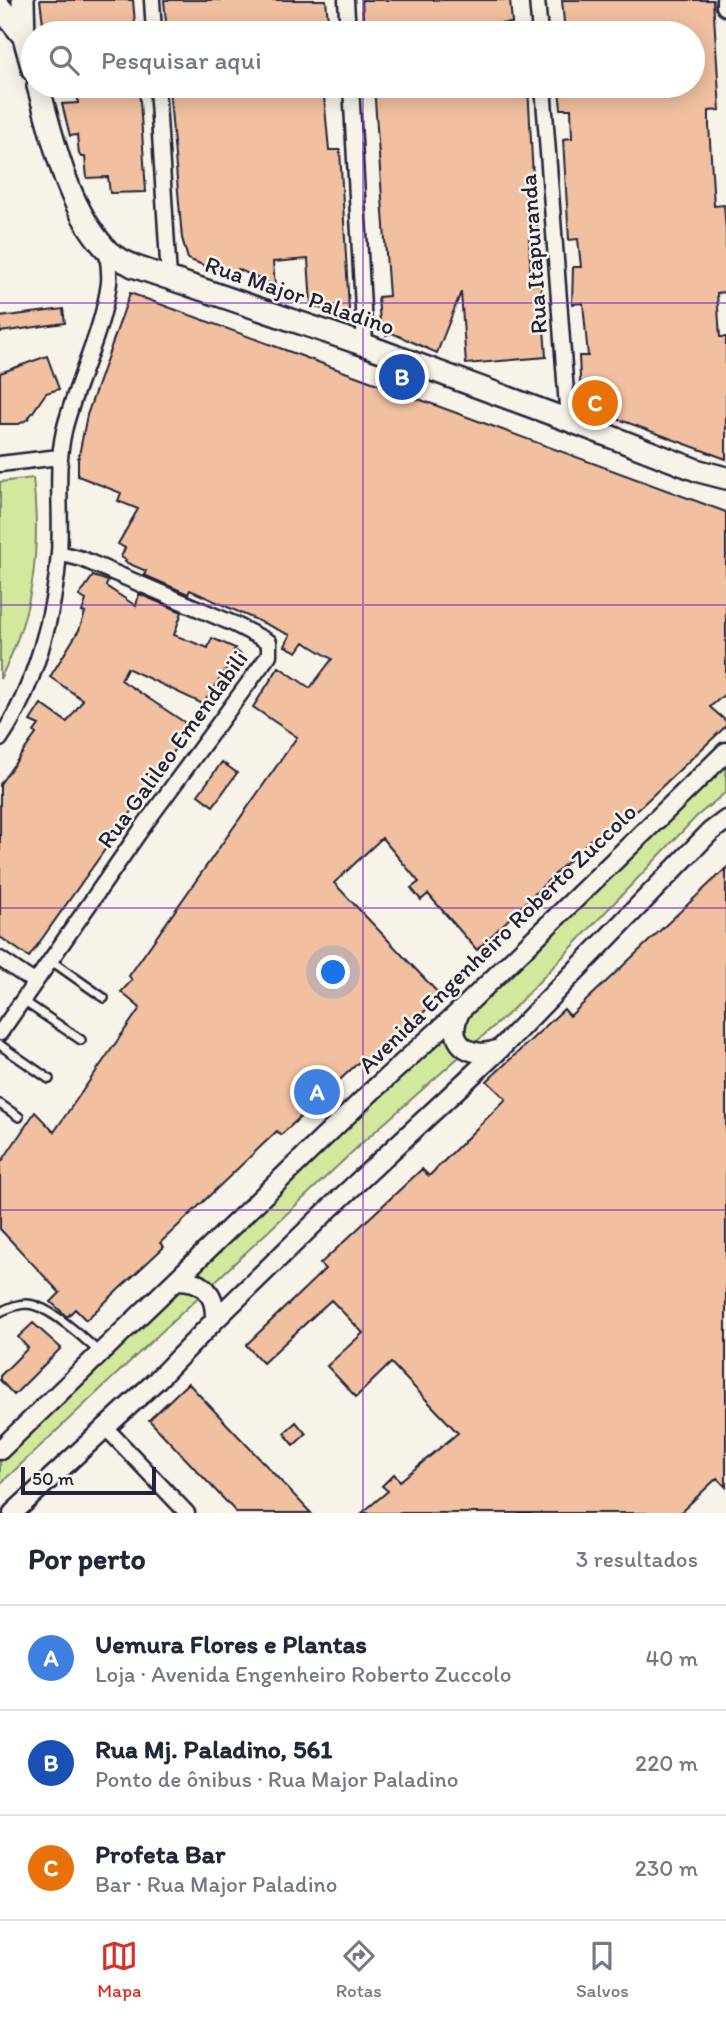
<!DOCTYPE html>
<html lang="pt">
<meta charset="utf-8">
<style>
body{margin:0;font-family:Itim,sans-serif;background:#f2f2f3;color:#1f2937}
.scale{position:absolute;left:21px;bottom:18px;width:135px;box-sizing:border-box;padding-left:7px;border:4px solid #22223b;border-top:0;font-size:19px;line-height:24px;white-space:nowrap;color:#22223b;-webkit-text-stroke:5px #f7f3e8;paint-order:stroke}
.you{position:absolute;left:334px;top:973px;width:24px;height:24px;margin:-18px;border:5px solid #fff;border-radius:50%;background:#1a73e8;box-shadow:0 0 0 10px #1a73e833}
.badge{display:grid;place-items:center;width:46px;height:46px;border-radius:50%;background:#d93025;color:#fff;font-size:23px;font-weight:700}
.pin{position:absolute;translate:-50% -50%;border:4px solid #fff;box-shadow:0 2px 7px #0006}
.list{margin:0;padding:0;list-style:none}
h2{display:flex;justify-content:space-between;align-items:center;height:91px;margin:0;padding:0 28px;font-size:30px}
h2 small{font-size:23px;font-weight:400;color:#747a83}
.list li{display:grid;grid-template-columns:46px 1fr auto;gap:21px;align-items:center;box-sizing:border-box;height:105px;padding:0 28px;border-top:2px solid #e0e1e3}
.list b{display:block;font-size:26px;white-space:nowrap}
.list p{margin:0;font-size:23px;white-space:nowrap;color:#747a83}
.list em{font-size:23px;font-style:normal;color:#747a83}
.icon{flex:none;width:38px;height:38px;fill:none;stroke:currentColor;stroke-width:2;stroke-linecap:round;stroke-linejoin:round}
.map{position:relative;flex:none;width:726px;height:1513px;overflow:hidden}
.search{position:absolute;background:#fff;box-shadow:0 4px 18px #0003;left:21px;right:21px;top:21px;height:77px;display:flex;align-items:center;gap:18px;box-sizing:border-box;padding:0 24px;border-radius:38px;color:#747a83;font-size:26px}
.sheet{height:406px;background:#fff}
nav{display:flex;justify-content:space-around;align-items:center;box-sizing:border-box;height:98px;border-top:2px solid #e0e1e3;background:#fff;font-size:19px;color:#747a83}
nav a{display:grid;justify-items:center;gap:4px}
nav .on{color:#d93025}
.map>svg:first-child{display:block}
.green{fill:#d3e89c;stroke:#7a856c;stroke-width:2}
.building{fill:#f0c0a0;stroke:#22223b;stroke-width:2}
.lines{fill:none;stroke-linecap:round;stroke-linejoin:round}
.service-casing{stroke:#22223b;stroke-width:12}
.minor-casing{stroke:#22223b;stroke-width:19}
.tertiary-casing{stroke:#22223b;stroke-width:23}
.secondary-casing{stroke:#22223b;stroke-width:26}
.service{stroke:#f7f3e8;stroke-width:7}
.minor{stroke:#f7f3e8;stroke-width:14}
.tertiary{stroke:#f7f3e8;stroke-width:18}
.secondary{stroke:#f7f3e8;stroke-width:21}
.grid{fill:none;stroke:#7b2cbf;stroke-width:2;stroke-opacity:0.55}
.labels{text-anchor:middle;dominant-baseline:central;stroke-width:5;stroke-linejoin:round;paint-order:stroke}
.street-label{font-size:24px;fill:#22223b;stroke:#f7f3e8}
</style>
<div class="map">
<svg width="726" height="1513" viewBox="0 0 726 1513">
<rect width="100%" height="100%" fill="#f7f3e8"/>
<filter id="ink" filterUnits="userSpaceOnUse"><feTurbulence type="fractalNoise" baseFrequency=".0143" numOctaves="2"/><feDisplacementMap in="SourceGraphic" scale="14" xChannelSelector="R" yChannelSelector="G"/><feConvolveMatrix kernelMatrix="1 2 1 2 8 2 1 2 1" color-interpolation-filters="sRGB"/></filter>
<g filter="url(#ink)">
<path class="green" d="M 33,478 C 41,551 34,613 0,679 L 0,482 Z
M 726,764 L 726,792 L 697,816 L 511,1011 L 363,1142 L 0,1484 L 0,1458 L 494,989 Z"/>
<path class="building" d="M 40,0 L 133,0 L 135,24 L 128,25 L 129,33 L 51,33 L 50,23 L 43,23 Z
M 164,0 L 326,0 L 328,20 L 319,20 L 319,33 L 167,33 Z
M 362,0 L 510,0 L 512,23 L 461,26 L 461,31 L 449,33 L 425,33 L 424,28 L 385,31 L 385,33 L 364,33 Z
M 562,0 L 713,0 L 720,110 L 709,111 L 709,125 L 714,206 L 724,205 L 726,230 L 726,292 L 717,293 L 720,337 L 726,337 L 726,459 L 588,408 L 581,399 L 579,356 L 588,356 L 583,303 L 572,304 L 573,267 L 581,267 L 578,239 L 569,240 L 563,139 L 572,138 L 571,109 L 561,109 L 559,89 L 564,88 L 564,86 L 693,86 L 693,33 L 682,33 L 682,31 L 649,33 L 565,33 Z
M 77,86 L 139,86 L 146,192 L 110,193 L 108,177 L 87,178 L 85,157 L 81,157 L 79,154 L 77,135 L 70,136 L 62,104 L 78,103 Z
M 169,86 L 323,86 L 329,150 L 340,150 L 349,310 L 341,316 L 311,305 L 308,259 L 273,262 L 275,286 L 238,269 L 235,278 L 188,259 L 182,238 Z
M 374,86 L 528,86 L 533,177 L 525,178 L 527,221 L 537,221 L 538,237 L 529,237 L 531,285 L 541,284 L 546,357 L 466,364 L 461,292 L 437,353 L 392,333 L 386,335 L 380,323 L 378,297 L 389,296 Z
M 130,293 L 726,512 L 726,693 L 710,707 L 726,721 L 726,726 L 598,847 L 591,839 L 477,950 L 428,894 L 421,900 L 411,888 L 419,882 L 382,838 L 334,883 L 441,996 L 365,1067 L 360,1061 L 281,1135 L 277,1131 L 160,1243 L 164,1247 L 86,1320 L 75,1309 L 67,1317 L 51,1302 L 60,1293 L 0,1229 L 0,1164 L 35,1112 L 54,1132 L 140,1008 L 121,992 L 132,980 L 129,976 L 297,737 L 253,707 L 279,667 L 310,688 L 332,659 L 304,642 L 297,652 L 285,646 L 290,635 L 190,590 L 188,594 L 144,575 L 146,571 L 125,562 L 126,560 L 121,557 L 125,548 L 118,544 L 138,509 L 118,501 L 121,493 L 78,476 L 78,460 L 87,415 Z
M 63,309 L 65,323 L 0,332 L 0,317 Z
M 47,356 L 59,389 L 46,393 L 28,419 L 19,424 L 0,424 L 0,373 Z
M 93,576 L 108,581 L 106,586 L 136,606 L 139,594 L 182,612 L 174,635 L 208,648 L 212,638 L 235,648 L 234,650 L 241,654 L 230,668 L 228,667 L 203,704 L 127,668 L 121,680 L 190,726 L 152,783 L 29,957 L 0,937 L 0,784 L 36,734 L 34,732 L 39,725 L 30,721 L 41,704 L 67,722 L 83,700 L 50,677 L 79,630 L 85,613 L 82,612 L 86,600 L 79,596 Z
M 222,762 L 237,773 L 213,806 L 198,795 Z
M 726,868 L 726,1487 L 717,1478 L 680,1513 L 362,1513 L 388,1491 L 382,1486 L 394,1474 L 400,1481 L 458,1433 L 391,1363 L 356,1397 L 327,1366 L 363,1333 L 331,1300 L 263,1363 L 246,1345 L 325,1269 L 320,1264 L 422,1169 L 429,1176 L 506,1099 L 487,1081 L 564,1009 L 570,1016 Z
M 33,1323 L 61,1348 L 14,1395 L 0,1380 L 0,1376 L 28,1348 L 18,1337 Z
M 188,1383 L 311,1513 L 237,1513 L 149,1420 Z
M 296,1422 L 306,1434 L 294,1445 L 284,1433 Z"/>
<g class="lines">
<g class="service-casing">
<path id="service" d="M 50,960 L 104,998
M 22,1000 L 81,1040
M 0,1045 L 49,1079
M 0,1104 L 19,1117
M 0,1312 C 9,1308 16,1304 27,1304 C 49,1305 85,1339 101,1354"/>
</g>
<g class="minor-casing">
<path id="minor" d="M 152,0 L 154,33
M 346,0 L 348,33
M 537,0 L 540,33
M 157,86 L 169,278
M 351,86 L 365,345
M 543,86 L 568,420
M 0,464 L 59,457
M 0,739 C 34,689 55,613 59,553 C 62,512 55,471 64,431 C 76,381 102,335 109,283 C 110,273 108,262 107,251
M 0,959 L 34,982
M 0,1033 L 145,824 L 269,655 L 269,642 L 234,624 L 82,559 L 59,553
M 105,1427 L 187,1513"/>
</g>
<g class="tertiary-casing">
<path id="tertiary" d="M 726,0 L 726,6
M 461,1010 C 444,1042 469,1061 500,1049
M 178,1280 C 204,1280 216,1294 215,1320
M 0,1450 L 373,1090 L 461,1010 L 726,752
M 13,1513 L 157,1380 L 215,1320 L 330,1208 L 500,1049 L 710,832 L 726,820"/>
</g>
<g class="secondary-casing">
<path id="secondary" d="M 23,0 L 24,37
M 0,7 L 24,37 L 33,70
M 38,86 C 54,141 66,205 106,249 C 112,257 125,261 133,266 L 365,345 L 568,420 L 699,471 L 726,478"/>
</g>
<use href="#service" class="service"/>
<use href="#minor" class="minor"/>
<use href="#tertiary" class="tertiary"/>
<use href="#secondary" class="secondary"/>
</g>
</g>
<path class="grid" d="M 363,0 L 363,33M 363,86 L 363,1513M 0,303 L 726,303M 0,605 L 726,605M 0,908 L 726,908M 0,1210 L 726,1210"/>
<g class="labels">
<g class="street-label">
<text transform="translate(533 254) rotate(-94)">Rua Itapuranda</text>
<text transform="translate(300 295) rotate(19)">Rua Major Paladino</text>
<text transform="translate(172 749) rotate(-54)">Rua Galileo Emendabili</text>
<text transform="translate(497 938) rotate(-44)">Avenida Engenheiro Roberto Zuccolo</text>
</g>
</g>
</svg>
<div class="scale">50 m</div>
<div class="you"></div>
<div class="pin badge" style="left:317px;top:1092px;background:#3f7fe0">A</div>
<div class="pin badge" style="left:402px;top:377px;background:#1a4fb4">B</div>
<div class="pin badge" style="left:595px;top:403px;background:#e8710a">C</div>
<div class="search"><svg class="icon" aria-label="search" viewBox="0 0 24 24"><circle cx="10" cy="10" r="6"/><path d="M15 15l6 6"/></svg>Pesquisar aqui</div>
</div>
<section class="sheet">
<h2>Por perto<small>3 resultados</small></h2>
<ul class="list">
<li><span class="badge" style="background:#3f7fe0">A</span><div><b>Uemura Flores e Plantas</b><p>Loja · Avenida Engenheiro Roberto Zuccolo</p></div><em>40 m</em></li>
<li><span class="badge" style="background:#1a4fb4">B</span><div><b>Rua Mj. Paladino, 561</b><p>Ponto de ônibus · Rua Major Paladino</p></div><em>220 m</em></li>
<li><span class="badge" style="background:#e8710a">C</span><div><b>Profeta Bar</b><p>Bar · Rua Major Paladino</p></div><em>230 m</em></li>
</ul>
</section>
<nav>
<a class="on"><svg class="icon" aria-label="map" viewBox="0 0 24 24"><path d="M3 6l6-2 6 2 6-2v14l-6 2-6-2-6 2zM9 4v14M15 6v14"/></svg>Mapa</a>
<a><svg class="icon" aria-label="directions" viewBox="0 0 24 24"><path d="M12 3l9 9-9 9-9-9zM9 14v-3h6M13 9l2 2-2 2"/></svg>Rotas</a>
<a><svg class="icon" aria-label="saved" viewBox="0 0 24 24"><path d="M7 4h10v16l-5-4-5 4z"/></svg>Salvos</a>
</nav>
